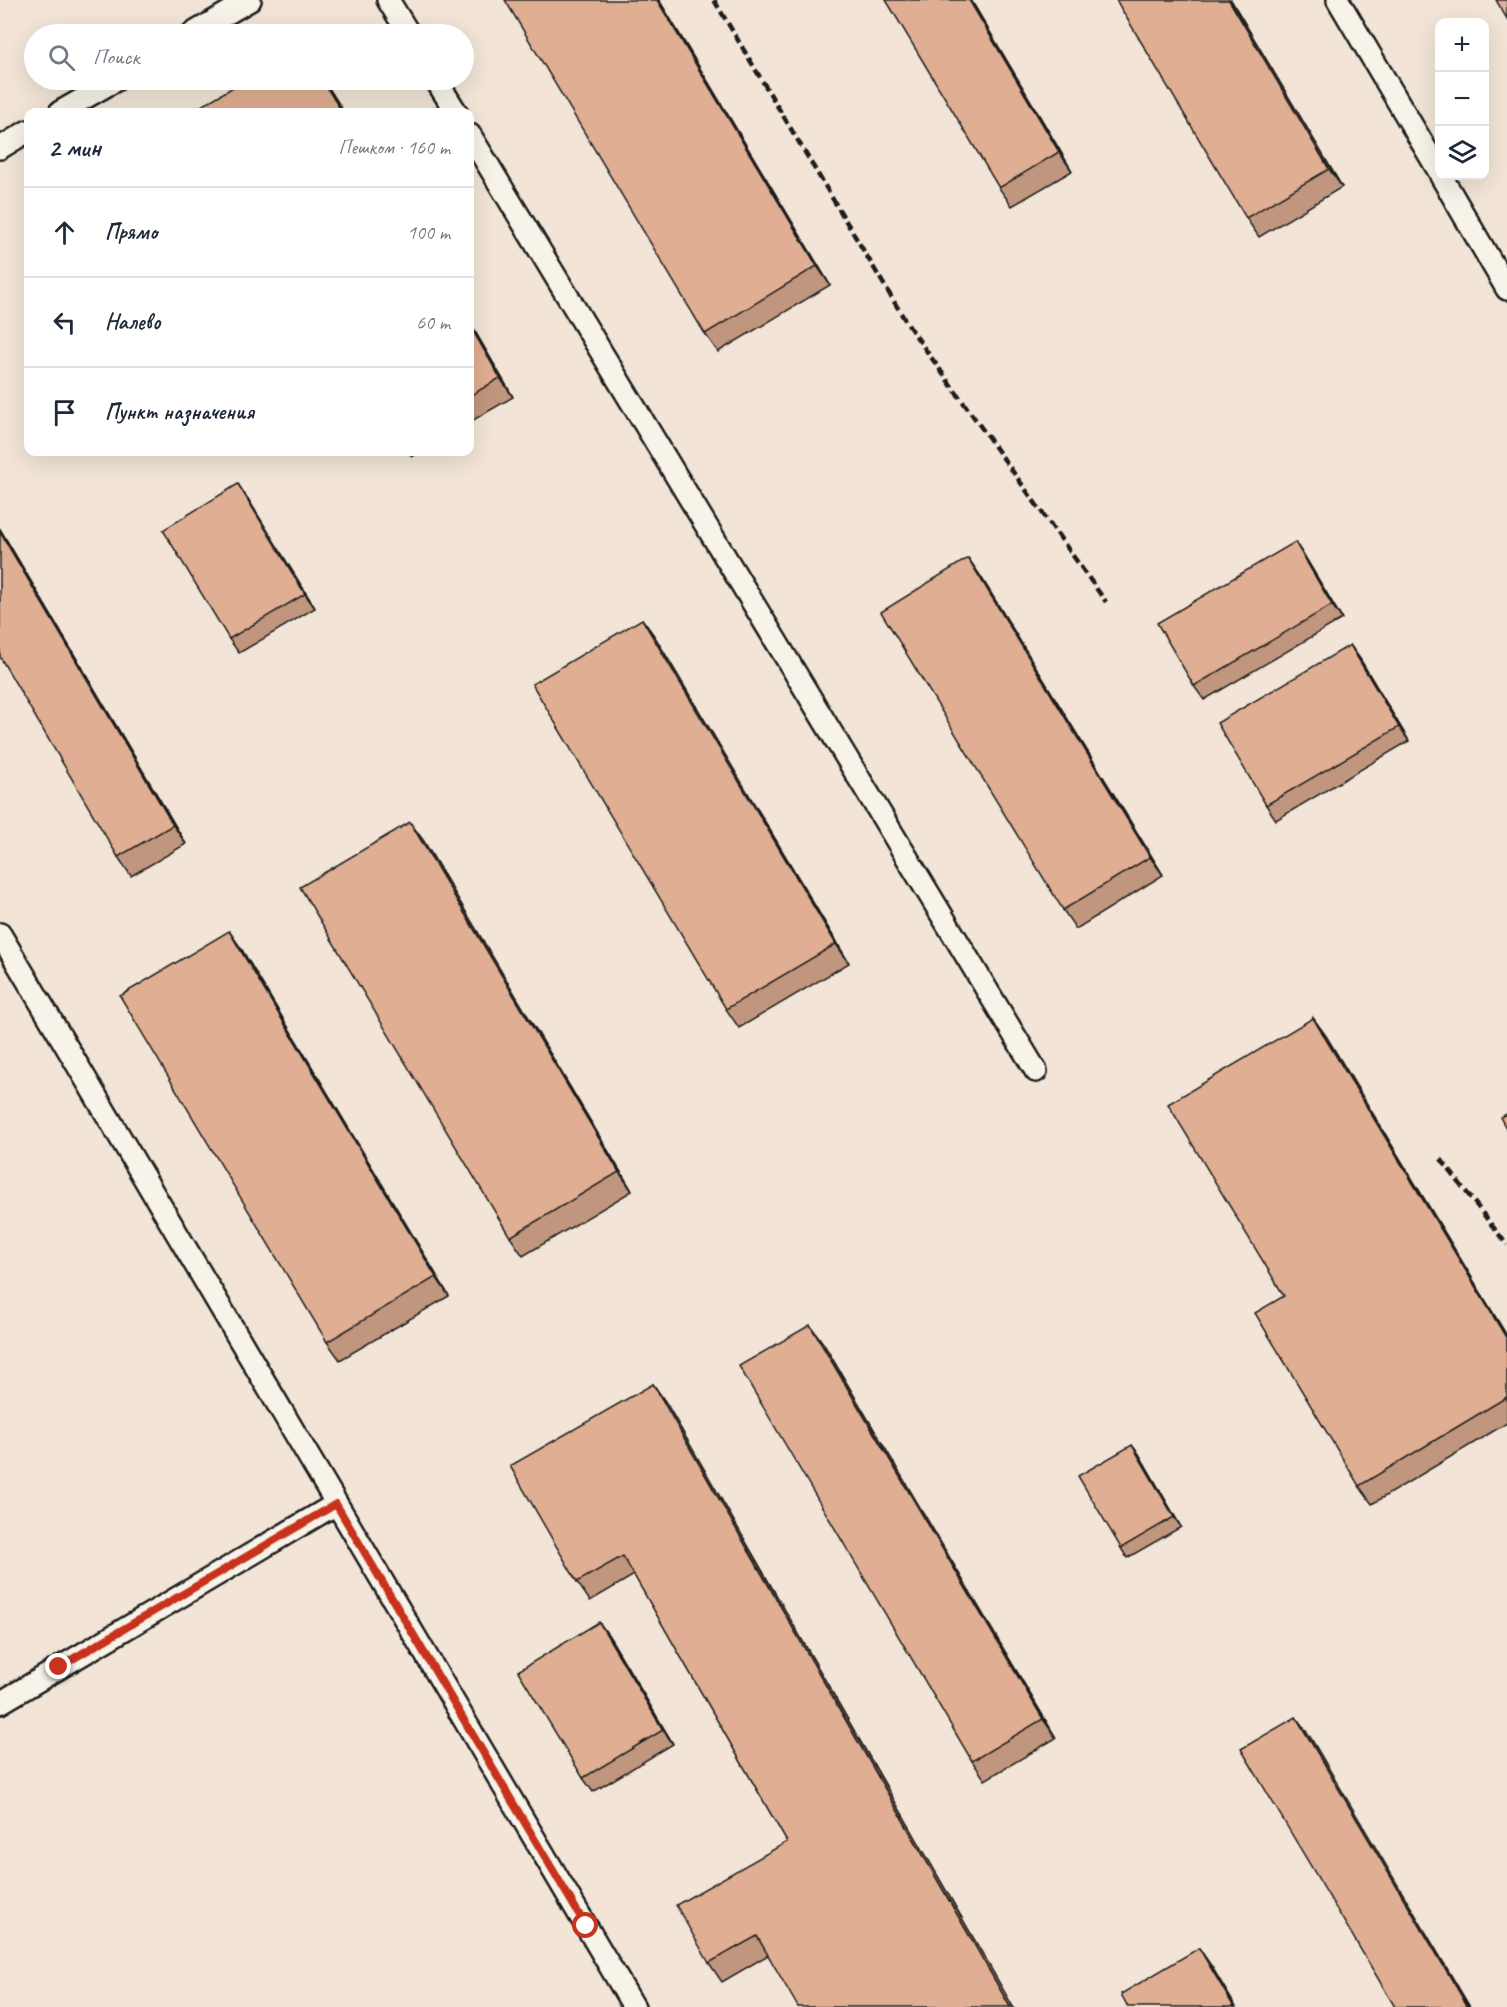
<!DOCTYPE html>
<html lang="ru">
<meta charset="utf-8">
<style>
body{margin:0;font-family:Caveat,sans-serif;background:#f6f6f7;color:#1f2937}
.controls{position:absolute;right:18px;top:18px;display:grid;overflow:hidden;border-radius:12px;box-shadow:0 6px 24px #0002}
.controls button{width:54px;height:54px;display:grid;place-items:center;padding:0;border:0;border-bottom:2px solid #e0e1e3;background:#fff;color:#1f2937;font:30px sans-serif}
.stop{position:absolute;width:18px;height:18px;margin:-14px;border:4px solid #c8321e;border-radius:50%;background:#fff}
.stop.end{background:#c8321e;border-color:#fff;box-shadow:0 2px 6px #0008}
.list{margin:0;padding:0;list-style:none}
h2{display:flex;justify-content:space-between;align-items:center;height:78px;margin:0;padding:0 24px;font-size:26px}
h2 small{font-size:20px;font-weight:400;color:#747a83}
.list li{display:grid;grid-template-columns:39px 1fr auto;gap:18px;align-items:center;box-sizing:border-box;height:90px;padding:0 24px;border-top:2px solid #e0e1e3}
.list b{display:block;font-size:22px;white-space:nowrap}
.list em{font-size:20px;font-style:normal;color:#747a83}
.icon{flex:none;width:33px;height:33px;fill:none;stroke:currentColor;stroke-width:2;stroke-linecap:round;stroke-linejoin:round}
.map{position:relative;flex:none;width:1507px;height:2007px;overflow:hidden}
.search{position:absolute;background:#fff;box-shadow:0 6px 24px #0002;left:24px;top:24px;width:450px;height:66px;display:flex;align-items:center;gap:15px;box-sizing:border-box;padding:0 21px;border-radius:33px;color:#747a83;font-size:22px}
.panel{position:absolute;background:#fff;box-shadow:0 6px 24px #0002;left:24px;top:108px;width:450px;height:348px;border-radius:12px}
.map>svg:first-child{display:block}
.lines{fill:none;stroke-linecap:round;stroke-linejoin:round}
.lane-casing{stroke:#1c1c1c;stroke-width:26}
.lane{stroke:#f7f3e8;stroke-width:21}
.rail{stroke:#1c1c1c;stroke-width:4.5;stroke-dasharray:9 4.5;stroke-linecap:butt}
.wall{fill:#c1967e;stroke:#1c1c1c;stroke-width:1.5}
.shaded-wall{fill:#9d7a66;stroke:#1c1c1c;stroke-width:1.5}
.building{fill:#e0ae92;stroke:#1c1c1c;stroke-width:1.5}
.route{stroke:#c8321e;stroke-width:8}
</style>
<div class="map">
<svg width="1507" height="2007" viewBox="0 0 1507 2007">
<rect width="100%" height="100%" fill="#f2e5d7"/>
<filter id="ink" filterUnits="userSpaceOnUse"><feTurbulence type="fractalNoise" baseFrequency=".0167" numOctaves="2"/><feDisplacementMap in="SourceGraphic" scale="12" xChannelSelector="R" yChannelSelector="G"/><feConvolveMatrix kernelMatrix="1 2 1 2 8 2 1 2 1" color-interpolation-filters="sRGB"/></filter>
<g filter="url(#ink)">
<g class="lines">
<g class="lane-casing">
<path id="lane" d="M 388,0 L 409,34
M 1338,0 L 1440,173
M 192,34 L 250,0
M 436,80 L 456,112
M 60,112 L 116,80
M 470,135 L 1036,1071
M 0,148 L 28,131
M 1441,176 L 1507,289
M 0,934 L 634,2007
M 0,1703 L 336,1504"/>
</g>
<use href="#lane" class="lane"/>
<path class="rail" d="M 714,0 L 908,325 L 1106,602
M 1441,1159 L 1507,1245"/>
</g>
<path class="wall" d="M 659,0 L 830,285 L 718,352 L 705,334 Z
M 971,0 L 1072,171 L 1012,206 L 999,188 Z
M 1231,0 L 1342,187 L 1259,237 L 1246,218 Z
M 470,323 L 513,397 L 470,422 Z
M 408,452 L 420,452 L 412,457 Z
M 248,499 L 315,608 L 239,653 L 229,639 Z
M 0,529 L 186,844 L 131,876 L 118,857 Z
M 1305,557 L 1342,619 L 1204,700 L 1194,686 Z
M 968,558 L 981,577 L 1163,875 L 1076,929 L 1063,910 Z
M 642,619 L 655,637 L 849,963 L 739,1028 L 726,1009 Z
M 1350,645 L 1360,659 L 1409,741 L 1276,820 L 1266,805 Z
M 423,840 L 632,1191 L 523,1256 L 510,1237 Z
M 229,931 L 242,950 L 449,1296 L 340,1360 L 327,1342 Z
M 1313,1018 L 1326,1036 L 1507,1336 L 1507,1423 L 1372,1504 L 1359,1486 Z
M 823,1343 L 1056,1738 L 985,1780 L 972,1761 Z
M 653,1384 L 666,1403 L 1013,2007 L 768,1955 L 722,1982 L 709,1963 L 787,1842 L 634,1575 L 590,1601 L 577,1582 Z
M 1139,1454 L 1181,1527 L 1127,1558 L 1121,1548 Z
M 609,1636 L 673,1744 L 593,1792 L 583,1778 Z"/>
<path class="shaded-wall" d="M 657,0 L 659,0 L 830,285 L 817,266 Z
M 969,0 L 971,0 L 1072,171 L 1059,152 Z
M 1229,0 L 1231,0 L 1342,187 L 1329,169 Z
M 322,80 L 324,80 L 344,112 L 342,112 Z
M 470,323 L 513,397 L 500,378 L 470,326 Z
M 238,484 L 248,499 L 315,608 L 305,594 Z
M 0,529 L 186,844 L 173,825 L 0,532 Z
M 1295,542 L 1305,557 L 1342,619 L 1332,605 Z
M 968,558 L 981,577 L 1163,875 L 1150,857 Z
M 642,619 L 655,637 L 849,963 L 836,944 Z
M 1350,645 L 1360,659 L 1409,741 L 1399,727 Z
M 410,822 L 423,840 L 632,1191 L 619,1172 Z
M 229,931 L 242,950 L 449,1296 L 436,1277 Z
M 1313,1018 L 1326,1036 L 1507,1336 L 1507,1339 Z
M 810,1325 L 823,1343 L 1056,1738 L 1043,1719 Z
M 653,1384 L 666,1403 L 1013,2007 L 1010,2007 Z
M 1132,1445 L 1139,1454 L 1181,1527 L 1174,1517 Z
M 599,1622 L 609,1636 L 673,1744 L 663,1730 Z
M 1296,1717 L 1309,1735 L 1470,2007 L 1468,2007 Z
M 1199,1948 L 1212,1967 L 1236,2007 L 1234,2007 Z"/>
<path class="building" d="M 505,0 L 657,0 L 817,266 L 705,334 Z
M 886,0 L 969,0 L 1059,152 L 999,188 Z
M 1116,0 L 1229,0 L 1329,169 L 1246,218 Z
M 1496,0 L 1507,0 L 1507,19 Z
M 245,80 L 322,80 L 342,112 L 204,112 L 201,106 Z
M 470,326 L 500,378 L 470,396 Z
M 238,484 L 305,594 L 229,639 L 163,530 Z
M 0,532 L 173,825 L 118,857 L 0,657 Z
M 1295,542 L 1332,605 L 1194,686 L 1157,623 Z
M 968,558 L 1150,857 L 1063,910 L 881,612 Z
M 642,619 L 836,944 L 726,1009 L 532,684 Z
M 1350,645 L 1399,727 L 1266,805 L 1217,723 Z
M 410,822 L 619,1172 L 510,1237 L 300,887 Z
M 229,931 L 436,1277 L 327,1342 L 120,996 Z
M 1313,1018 L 1507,1339 L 1507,1397 L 1359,1486 L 1255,1313 L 1284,1296 L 1168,1104 Z
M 1507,1114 L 1507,1130 L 1500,1117 Z
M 810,1325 L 1043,1719 L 972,1761 L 739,1366 Z
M 653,1384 L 1010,2007 L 798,2007 L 757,1936 L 709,1963 L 676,1905 L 787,1842 L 623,1556 L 577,1582 L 510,1466 Z
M 1132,1445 L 1174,1517 L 1121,1548 L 1078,1476 Z
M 599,1622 L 663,1730 L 583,1778 L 518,1671 Z
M 1296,1717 L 1468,2007 L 1395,2007 L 1241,1749 Z
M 1199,1948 L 1234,2007 L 1128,2007 L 1121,1994 Z"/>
</g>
<g class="lines" filter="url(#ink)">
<path class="route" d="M 59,1667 L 336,1504 L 586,1926"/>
</g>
</svg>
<div class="controls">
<button>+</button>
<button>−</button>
<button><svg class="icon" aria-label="layers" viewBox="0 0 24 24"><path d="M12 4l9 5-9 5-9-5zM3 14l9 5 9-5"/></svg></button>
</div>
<div class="stop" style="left:586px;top:1926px"></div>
<div class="stop end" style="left:59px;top:1667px"></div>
<div class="search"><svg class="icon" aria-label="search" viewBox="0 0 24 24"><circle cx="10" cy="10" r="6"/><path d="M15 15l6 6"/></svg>Поиск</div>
<section class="panel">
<h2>2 мин<small>Пешком · 160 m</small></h2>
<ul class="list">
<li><svg class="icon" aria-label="ahead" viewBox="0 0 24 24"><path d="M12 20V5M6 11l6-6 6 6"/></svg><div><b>Прямо</b></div><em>100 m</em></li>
<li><svg class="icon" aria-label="left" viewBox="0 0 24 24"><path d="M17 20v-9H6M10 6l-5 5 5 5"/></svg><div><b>Налево</b></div><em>60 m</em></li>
<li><svg class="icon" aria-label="arrive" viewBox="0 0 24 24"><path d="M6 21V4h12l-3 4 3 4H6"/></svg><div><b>Пункт назначения</b></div></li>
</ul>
</section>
</div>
